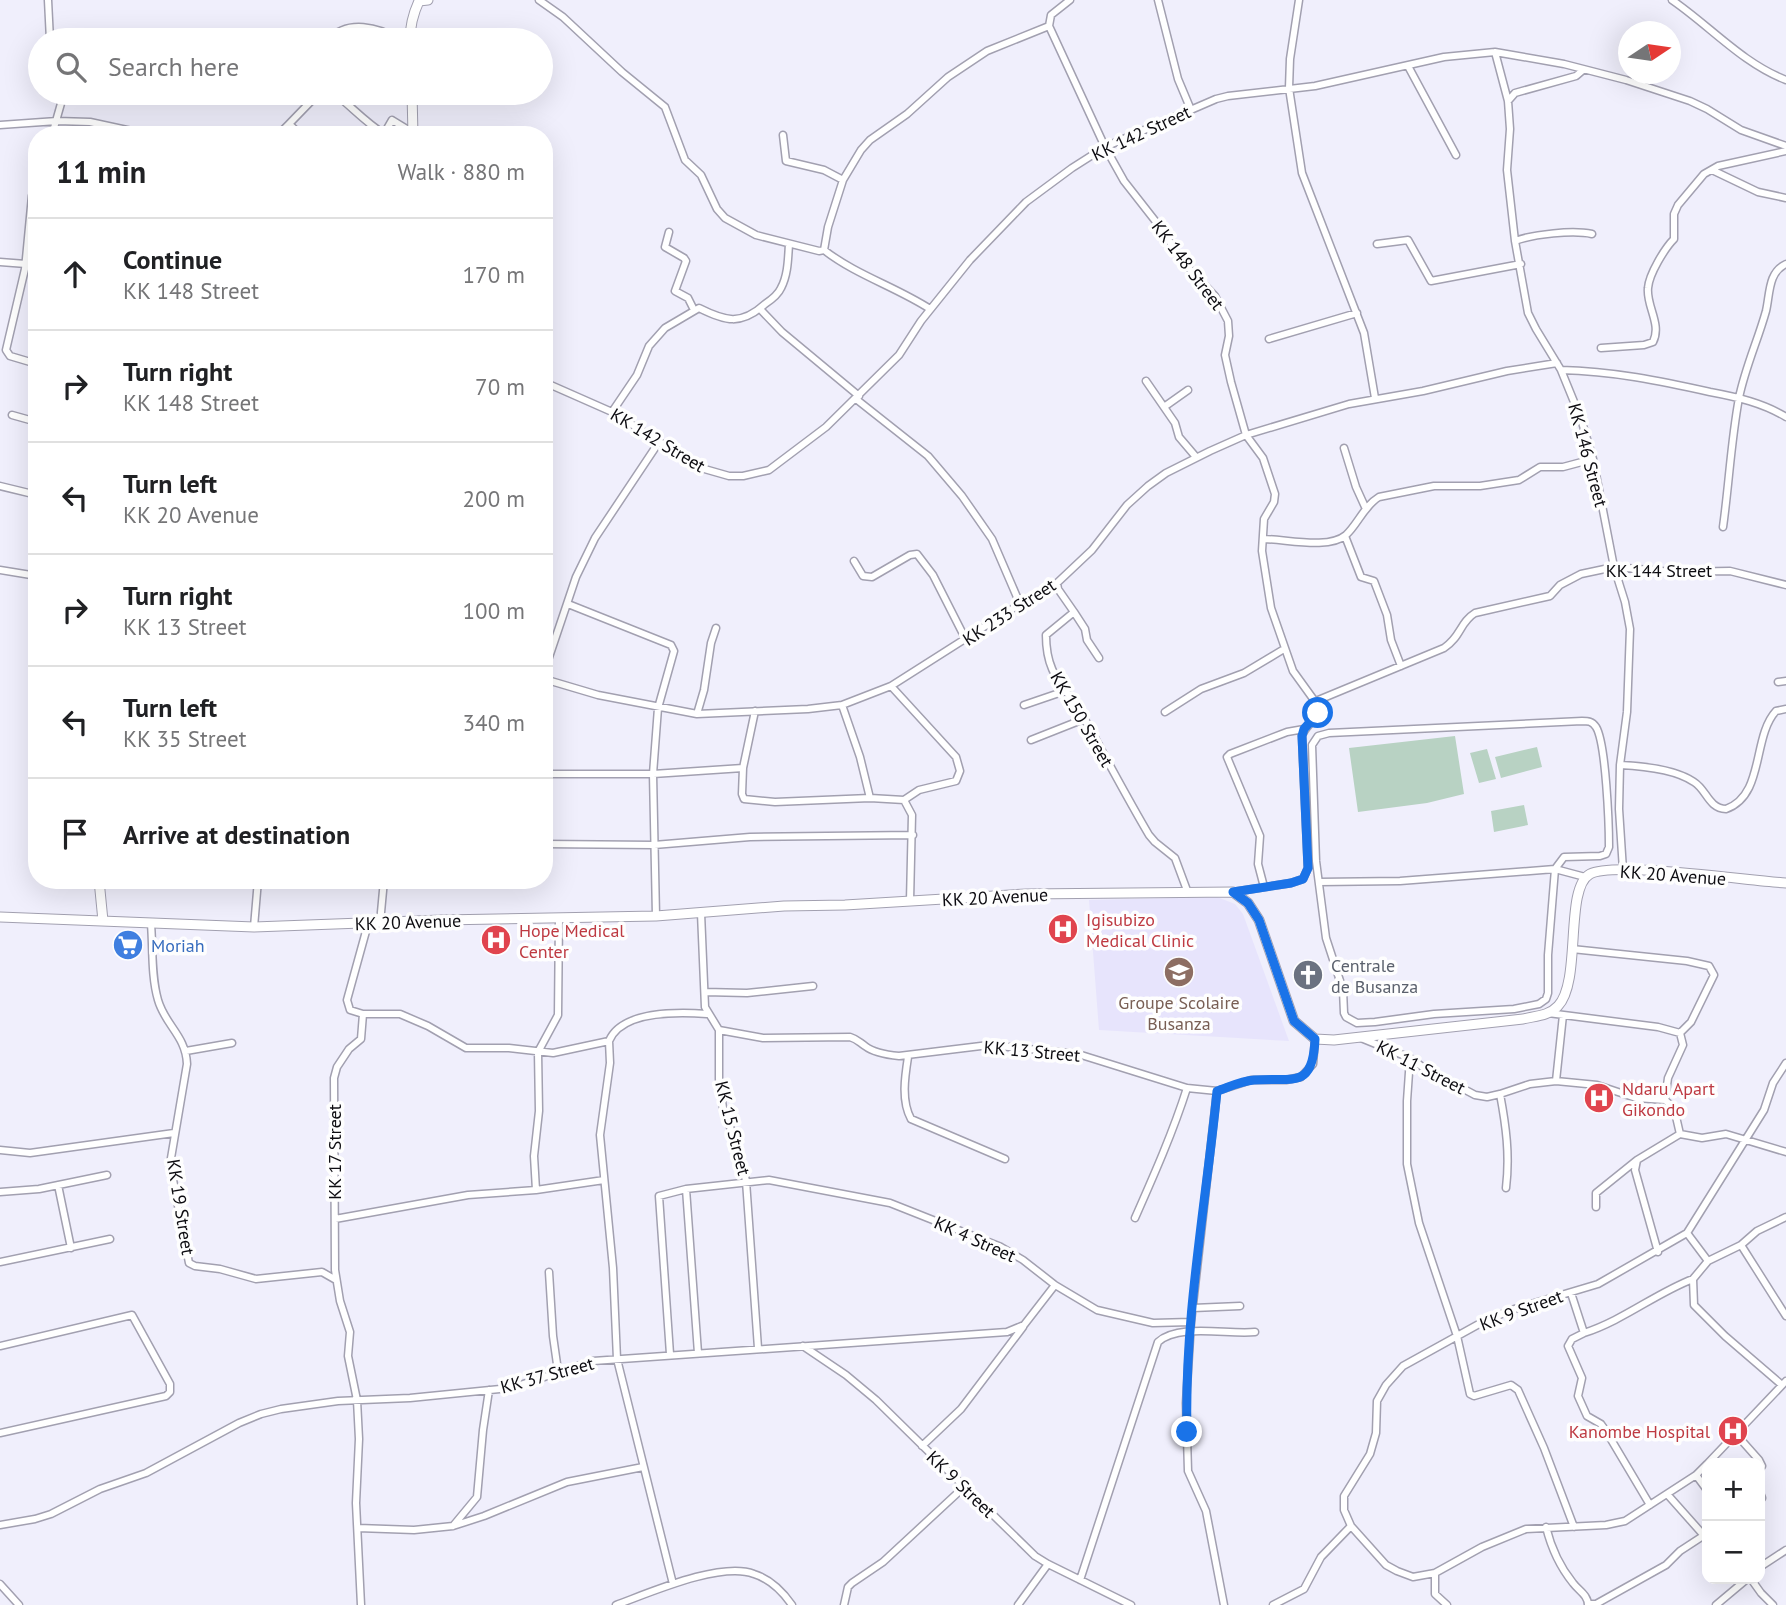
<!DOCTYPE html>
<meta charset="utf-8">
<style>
body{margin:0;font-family:"PT Sans",sans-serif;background:#f2f2f2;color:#202124}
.controls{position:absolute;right:21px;bottom:21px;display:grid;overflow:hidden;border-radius:14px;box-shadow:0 7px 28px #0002}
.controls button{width:63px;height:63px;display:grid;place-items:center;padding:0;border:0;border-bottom:2px solid #e0e0e0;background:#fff;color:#202124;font:35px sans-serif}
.compass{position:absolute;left:1618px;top:21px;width:63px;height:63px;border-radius:50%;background:#fff;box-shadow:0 7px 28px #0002;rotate:77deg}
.stop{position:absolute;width:21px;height:21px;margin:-16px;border:5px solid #1a73e8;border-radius:50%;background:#fff}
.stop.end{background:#1a73e8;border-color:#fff;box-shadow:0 2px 7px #0008}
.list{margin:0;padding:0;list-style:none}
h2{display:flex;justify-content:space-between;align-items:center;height:91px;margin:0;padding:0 28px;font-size:30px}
h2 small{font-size:23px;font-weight:400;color:#757577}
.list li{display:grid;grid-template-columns:46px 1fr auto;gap:21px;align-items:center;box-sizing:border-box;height:112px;padding:0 28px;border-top:2px solid #e0e0e0}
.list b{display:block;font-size:26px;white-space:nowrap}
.list p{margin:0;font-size:23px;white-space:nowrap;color:#757577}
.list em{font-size:23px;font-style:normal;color:#757577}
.icon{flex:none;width:38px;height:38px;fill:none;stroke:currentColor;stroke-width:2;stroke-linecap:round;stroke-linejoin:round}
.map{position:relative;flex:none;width:1786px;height:1605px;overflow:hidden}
.search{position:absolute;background:#fff;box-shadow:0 7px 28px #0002;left:28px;top:28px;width:525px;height:77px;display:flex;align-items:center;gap:18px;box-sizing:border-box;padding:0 24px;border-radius:38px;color:#757577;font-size:26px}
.panel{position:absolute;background:#fff;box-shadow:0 7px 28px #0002;left:28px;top:126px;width:525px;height:763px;border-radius:28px}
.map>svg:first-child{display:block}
.built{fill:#e7e4fc}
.green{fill:#b8d2c3}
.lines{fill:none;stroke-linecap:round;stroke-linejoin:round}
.minor-casing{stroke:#a2a0b0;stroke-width:9}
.secondary-casing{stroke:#a2a0b0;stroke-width:11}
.minor{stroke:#fff;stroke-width:6}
.secondary{stroke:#fff;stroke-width:9}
.route{stroke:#1a73e8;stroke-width:9}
.labels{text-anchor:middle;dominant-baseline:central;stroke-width:7;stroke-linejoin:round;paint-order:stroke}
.street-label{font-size:18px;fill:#0d0c11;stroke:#fefefe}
.health-label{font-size:18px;fill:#be3a42;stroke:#fefefe;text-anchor:start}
.shop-label{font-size:18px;fill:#366cbe;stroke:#fefefe;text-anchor:start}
.worship-label{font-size:18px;fill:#5b616d;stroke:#fefefe;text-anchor:start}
.education-label{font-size:18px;fill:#785e54;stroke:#fefefe}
</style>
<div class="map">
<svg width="1786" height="1605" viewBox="0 0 1786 1605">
<rect width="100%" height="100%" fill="#f0effc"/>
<path class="built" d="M 1217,897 L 1235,904 L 1243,914 L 1289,1041 L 1099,1030 L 1089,900 Z"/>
<path class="green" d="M 1455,736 L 1464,794 L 1427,803 L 1358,812 L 1349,748 Z
M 1537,747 L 1542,767 L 1501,778 L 1495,757 Z
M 1487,749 L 1496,779 L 1479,783 L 1470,753 Z
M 1524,805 L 1528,825 L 1494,832 L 1491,811 Z"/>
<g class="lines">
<g class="minor-casing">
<path id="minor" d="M 48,0 L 50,40
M 539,0 L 563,17 L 622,72 L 665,107 L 685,160 L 701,175 L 717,209 L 725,218 L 756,235 L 819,251 L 824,250 C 856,275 896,287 930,309
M 1070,0 L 1051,15 L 1049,26 L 1105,147 L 1124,181 L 1160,227 L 1183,262 L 1215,296 L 1228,321 L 1229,336 L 1225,355 L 1231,382 L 1246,435 L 1263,458 L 1275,494 L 1274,502 L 1264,519 L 1262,551 L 1271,608 L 1293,671 L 1319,707 C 1318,720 1305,725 1302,736 L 1308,868 L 1303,879 L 1291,883 L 1233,892
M 1158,0 L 1178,79 L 1191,110
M 1299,0 L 1290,59 L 1289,88 L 1302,173 L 1364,333 L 1375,398
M 1672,0 C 1710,26 1742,63 1786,80
M 329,40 C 347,19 379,27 399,40
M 1495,52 L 1508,101 L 1510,129 L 1507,170 L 1515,241 L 1528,313 L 1536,329 L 1561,370 L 1581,419 L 1593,459 L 1614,567 L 1625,602 L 1630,629 L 1627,712 L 1620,765 L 1619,809 L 1623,870
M 1408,66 L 1456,155
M 334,93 C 351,106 365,122 384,134 L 392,120 L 415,134
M 1508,101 L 1515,93 L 1576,76 L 1583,70
M 289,124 L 319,93
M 0,125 L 57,121 L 90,122 L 150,135
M 52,135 L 64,93
M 278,135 L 289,124 L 301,135
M 783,135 L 786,161 L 824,170 L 843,180
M 1712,170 L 1758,192 L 1786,198
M 37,176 L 32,196 L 25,269 L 6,350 L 10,356 L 37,364
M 669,232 L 665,247 L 684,258 L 686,261 L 675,291 L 688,298 L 694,310
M 1515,241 C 1534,234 1573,230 1592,234
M 1377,244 L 1408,240 L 1431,281 L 1521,264
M 824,250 L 828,227 L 843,180 L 861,150 L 870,140 L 907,114 L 948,77 L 987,51 L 1049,26
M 0,262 L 26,264
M 760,309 L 782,332 L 859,396
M 1269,339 L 1357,313
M 1601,348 L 1644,345 L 1653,342 C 1662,324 1646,306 1648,288 C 1649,274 1665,248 1674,239 L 1674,214 L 1678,205 L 1704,174 L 1718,166 L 1786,151
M 1561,370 C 1612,371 1661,381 1710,392 C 1737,397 1763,403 1786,417
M 1146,381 L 1175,423 L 1179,437 L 1196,457
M 544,382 L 612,412 L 701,468 L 729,476 L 743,476 L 769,470 L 826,427 L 899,355 L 921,321 L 970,260 L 1026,202 L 1072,168 L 1105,147 L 1216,99 L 1228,96 L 1315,86 L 1444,57 L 1495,52 L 1564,64 L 1626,80 L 1690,101 L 1707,109 L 1741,130 L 1786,146
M 856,399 L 928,456 L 962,496 L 992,539 L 1020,604
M 1164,407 L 1188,390
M 612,412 L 637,375 L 649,346 L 665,328 L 699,308 C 725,321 741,326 765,304 C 771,300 778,295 781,288 C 788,275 788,259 789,244
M 12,415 L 37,422
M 1344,448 L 1356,487 L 1366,509
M 0,486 L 37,495
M 1723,527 C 1729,484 1731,441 1739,398 C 1745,368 1758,340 1766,311 C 1770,294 1768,272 1786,264
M 1345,536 L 1361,577 L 1374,581 L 1387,615 L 1391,640 L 1401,666
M 1263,539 C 1286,539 1328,550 1346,535 C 1358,524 1364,506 1379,497 L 1434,486 L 1480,486 L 1519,480 L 1540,467 L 1563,467 L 1593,459
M 854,561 L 863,576 L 872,577 L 910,555 L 917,554 L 933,575 L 966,640
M 0,570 L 37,576
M 1057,583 L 1058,589 L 1074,612 L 1046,635 C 1046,677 1065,685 1083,716 C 1105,756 1126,796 1149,835 L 1155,842 L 1175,858 L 1188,893
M 568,604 L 671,645 L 674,651 L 658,708 L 653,774 L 656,916
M 1074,612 L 1085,629 L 1087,640 L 1099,658
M 544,672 L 576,577 L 595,538 L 659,442
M 544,679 L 598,695 L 697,714 L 808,709 L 842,705 L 891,686 L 1020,604 L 1057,583 L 1092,550 L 1127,505 L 1148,486 L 1166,473 L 1210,451 L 1246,435 L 1349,404 L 1423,391 L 1507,371 L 1557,363
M 1778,682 L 1786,681
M 1316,701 L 1444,648 C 1461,637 1460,622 1475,613 L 1550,596 L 1560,585 L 1581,574 L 1614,567 L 1673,572 L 1730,571 L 1786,585
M 842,705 L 860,757 L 870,798
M 1024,705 L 1065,691
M 1165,712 L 1201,689 L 1244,673 L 1284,649
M 697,714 L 704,690 L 711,643 L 716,628
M 1582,721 C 1588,721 1592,721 1596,727 C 1606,743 1609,825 1609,847 L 1606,854 L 1600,856 L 1564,857 L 1555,869 L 1548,955 L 1548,993 L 1546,999 L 1539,1004 L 1514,1009 L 1434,1014 L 1375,1022 L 1357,1023 L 1346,1017 L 1344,1013 L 1343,990 L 1326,938 L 1316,861 L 1312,745 L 1318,736 L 1329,733 Z
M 1031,740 L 1084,719
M 1620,765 C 1642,766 1675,769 1694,782 C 1707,790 1708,808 1726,809 C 1765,795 1752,737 1776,711 L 1786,709
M 743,768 L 742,794 L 744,799 L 775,802 L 870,798 L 904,800 L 919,790 L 956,781 L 960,771 L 956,757 L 891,686
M 544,774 L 653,774 L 743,768 L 755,711
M 904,800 L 912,815 L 910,901
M 544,844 L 654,845 L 750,837 L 913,835
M 1319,882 L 1400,881 L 1555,869 L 1585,877
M 1264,887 L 1258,864 L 1260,836 L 1227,757 L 1230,754 L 1287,732 L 1304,729
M 701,913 L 705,1007 L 719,1030 L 719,1079 L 723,1108 L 740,1154 L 746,1181 L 758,1348
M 380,923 L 384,880
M 151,924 C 153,948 151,976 158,1000 C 165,1025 186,1036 187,1064 L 170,1164 L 189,1263 L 195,1266 L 220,1269 L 256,1279 L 322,1272 L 336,1280
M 254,927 L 258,880
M 1572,949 L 1687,961 L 1709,966 L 1714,975 L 1691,1022 L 1680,1033 L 1683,1045 L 1668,1078 L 1665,1100
M 705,992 L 747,993 L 813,986
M 1548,1013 L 1658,1027 L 1680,1033
M 363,1014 L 400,1014 L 428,1026 L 466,1048 L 509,1048 L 553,1053 L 609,1041 C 622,1010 679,1012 707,1014
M 719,1030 L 763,1038 L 850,1037 C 857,1039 859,1042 865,1046 C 874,1053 888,1055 899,1056 L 989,1045 L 1078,1054 L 1187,1088 L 1217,1091 L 1251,1080 L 1286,1080 L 1301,1077 L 1313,1064 L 1315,1039
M 1361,1038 L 1410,1058 L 1424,1068 L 1475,1095 L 1487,1097 L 1500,1094 L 1530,1084 L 1556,1081 L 1597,1085 L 1636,1098 L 1665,1100 L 1674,1108 L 1680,1134 L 1702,1138 L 1726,1134 L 1786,1152
M 609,1041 L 610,1063 L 600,1135 L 613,1268 L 617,1359 L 673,1584
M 186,1051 L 232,1043
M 908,1057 C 905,1076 901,1101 911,1119 L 1005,1159
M 1410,1058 L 1407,1101 L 1407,1164 L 1419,1223 L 1457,1336 L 1470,1394 L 1474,1396 L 1511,1385 L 1518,1390 L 1544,1448 L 1574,1527
M 1556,1081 L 1563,1015
M 1217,1091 L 1191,1322 L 1186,1403 L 1188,1471 L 1206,1511 L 1224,1605
M 1500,1094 C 1506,1126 1510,1155 1506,1188
M 0,1150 L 30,1153 L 174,1133
M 58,1185 L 71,1248
M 686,1189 L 698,1353
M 536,1190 L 534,1156 L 539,1111 L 538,1052 L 558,1015 L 559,918
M 0,1192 L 39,1189 L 107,1175
M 1596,1207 L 1596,1193 L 1637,1160
M 1135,1218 C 1154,1175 1173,1132 1187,1088
M 335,1219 L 468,1195 L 536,1190 L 604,1180
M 1687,1233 L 1708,1261 L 1741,1245 L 1757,1231 L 1786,1217
M 1741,1245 L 1786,1316
M 1658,1252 L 1635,1170 L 1637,1160 L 1680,1134
M 1708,1261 L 1693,1279 L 1694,1305 L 1725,1336 L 1782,1385
M 0,1262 L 110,1239
M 549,1272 L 553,1336 L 558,1371
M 1571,1293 L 1584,1333 C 1624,1320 1656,1293 1693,1279
M 1193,1308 L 1240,1306
M 1584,1333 L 1572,1339 L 1568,1346 L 1582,1378 L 1578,1396 L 1587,1416 L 1601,1424 L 1606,1431 L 1650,1505
M 0,1346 L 132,1315 L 170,1384 L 170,1392 L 166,1396 L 0,1433
M 803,1346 L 846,1375 L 876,1400 L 1035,1556 L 1048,1564 L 1131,1605
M 670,1354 L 659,1196 L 686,1189 L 769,1180 L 890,1203 L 1001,1247 L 1023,1260 L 1055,1285 L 1097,1310 L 1153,1323 L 1191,1322
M 1735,1433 L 1759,1460 L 1762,1466 L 1760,1469
M 922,1446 L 961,1409 L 1023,1327
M 1708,1463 L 1786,1381
M 1696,1475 L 1707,1490
M 1760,1493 L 1762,1498 L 1760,1500
M 1667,1494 L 1707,1539
M 0,1525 L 35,1519 L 51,1514 L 100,1489 L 146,1473 L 239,1423 L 261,1414 L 281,1409 L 338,1401 L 410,1398 L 511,1388 L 593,1361 L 1007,1332 L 1024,1325 L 1055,1285
M 453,1526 L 477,1497 L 483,1430 L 489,1390
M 1351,1526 L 1386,1565 L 1397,1571 L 1413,1577 L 1435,1573 L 1482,1547 L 1526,1529 L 1606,1525 L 1625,1521 L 1696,1475 L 1707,1464
M 1546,1527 C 1551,1547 1560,1567 1573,1583 C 1579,1591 1588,1595 1588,1605
M 358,1528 L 414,1530 L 453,1526 L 484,1516 L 567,1482 L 643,1467
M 1760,1567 L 1786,1550
M 1435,1573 L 1435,1594 L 1447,1605
M 1751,1579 L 1761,1593 L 1773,1605
M 1080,1580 L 1158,1342 C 1179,1323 1228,1335 1255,1332
M 0,1584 L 19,1605
M 1589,1604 L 1596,1604 L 1666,1565 L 1680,1551 L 1703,1536
M 361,1605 L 356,1503 L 359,1439 L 357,1400 L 348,1356 L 350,1332 L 340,1301 L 335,1270 L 334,1078 L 337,1067 L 349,1049 L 361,1039 L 363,1014 L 350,1010 L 347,1000 L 368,924
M 616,1605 C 649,1593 721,1561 754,1574 C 770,1579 783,1592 792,1605
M 844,1605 L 848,1587 L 852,1583 L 883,1562 L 964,1487
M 1018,1605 L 1048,1564
M 1273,1605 L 1304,1589 L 1321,1557 L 1351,1526 L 1344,1510 L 1344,1496 L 1370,1454 L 1376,1433 L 1377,1401 L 1386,1385 L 1403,1366 L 1479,1324 L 1511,1310 L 1598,1284 L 1687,1233 L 1764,1110 L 1773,1083 L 1786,1063
M 1716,1605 L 1747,1579"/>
</g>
<g class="secondary-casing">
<path id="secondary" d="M 410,40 C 410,26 413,14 419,1 L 428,0
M 412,93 L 413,135
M 99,880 L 103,921
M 0,917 L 254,927 L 442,920 L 656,916 L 784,906 L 845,905 L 1026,894 L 1233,892 L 1248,903 L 1259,920 L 1294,1021 L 1315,1039 L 1334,1040 L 1523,1019 C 1535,1016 1549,1016 1558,1006 C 1582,981 1564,888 1590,874 C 1614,861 1750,881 1786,883"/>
</g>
<use href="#minor" class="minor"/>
<use href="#secondary" class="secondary"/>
</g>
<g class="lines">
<path class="route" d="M 1187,1432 C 1184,1318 1206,1204 1217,1091 C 1229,1087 1241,1081 1254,1080 C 1293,1077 1313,1090 1315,1039 L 1294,1021 L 1259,920 L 1248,903 L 1233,892 L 1291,883 L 1303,879 L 1308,868 L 1302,736 L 1304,729 L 1318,713"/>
</g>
<defs>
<g id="hospital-disc" transform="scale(1.575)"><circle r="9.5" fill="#e0444e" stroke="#fefefe"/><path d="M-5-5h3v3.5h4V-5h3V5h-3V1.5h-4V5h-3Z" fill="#fff"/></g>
<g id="supermarket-disc" transform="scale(1.575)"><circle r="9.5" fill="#3f7fe0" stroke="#fefefe"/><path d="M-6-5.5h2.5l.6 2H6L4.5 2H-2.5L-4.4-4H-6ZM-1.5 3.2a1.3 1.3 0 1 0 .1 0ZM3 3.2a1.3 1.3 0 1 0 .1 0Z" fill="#fff"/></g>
<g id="school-disc" transform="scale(1.575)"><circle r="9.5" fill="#8d6e63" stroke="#fefefe"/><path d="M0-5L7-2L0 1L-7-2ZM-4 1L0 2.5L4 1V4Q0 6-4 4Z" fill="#fff"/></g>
<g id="church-disc" transform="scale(1.575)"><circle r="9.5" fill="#6b7280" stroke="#fefefe"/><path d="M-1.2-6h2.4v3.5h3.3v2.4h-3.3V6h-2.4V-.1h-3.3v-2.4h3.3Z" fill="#fff"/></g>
</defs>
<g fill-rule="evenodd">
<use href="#hospital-disc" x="1063" y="929"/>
<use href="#hospital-disc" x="496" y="940"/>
<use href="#supermarket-disc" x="128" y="945"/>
<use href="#school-disc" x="1179" y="972"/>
<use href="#church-disc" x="1308" y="975"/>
<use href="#hospital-disc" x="1599" y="1098"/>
<use href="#hospital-disc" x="1733" y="1431"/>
</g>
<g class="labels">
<g class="street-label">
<text transform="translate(1141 133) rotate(-25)">KK 142 Street</text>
<text transform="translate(1188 265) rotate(53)">KK 148 Street</text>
<text transform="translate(658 440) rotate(31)">KK 142 Street</text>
<text transform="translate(1588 455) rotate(75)">KK 146 Street</text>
<text x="1659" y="570">KK 144 Street</text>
<text transform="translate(1009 612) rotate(-33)">KK 233 Street</text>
<text transform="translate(1082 719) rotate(60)">KK 150 Street</text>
<text transform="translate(1673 875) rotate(4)">KK 20 Avenue</text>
<text transform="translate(995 897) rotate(-3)">KK 20 Avenue</text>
<text transform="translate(408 922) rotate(-2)">KK 20 Avenue</text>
<text transform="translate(1032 1051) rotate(5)">KK 13 Street</text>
<text transform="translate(1421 1067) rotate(27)">KK 11 Street</text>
<text transform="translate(733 1128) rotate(76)">KK 15 Street</text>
<text transform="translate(334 1152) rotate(-90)">KK 17 Street</text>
<text transform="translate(181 1207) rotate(81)">KK 19 Street</text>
<text transform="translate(975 1239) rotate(24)">KK 4 Street</text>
<text transform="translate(1521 1310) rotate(-20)">KK 9 Street</text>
<text transform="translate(547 1375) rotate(-15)">KK 37 Street</text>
<text transform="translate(961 1484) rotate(44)">KK 9 Street</text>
</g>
<g class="health-label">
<text x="1086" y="919">Igisubizo<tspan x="1086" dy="21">Medical Clinic</tspan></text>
<text x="519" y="930">Hope Medical<tspan x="519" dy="21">Center</tspan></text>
<text x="1622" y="1088">Ndaru Apart<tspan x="1622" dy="21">Gikondo</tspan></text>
<text x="1710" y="1431" text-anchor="end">Kanombe Hospital</text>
</g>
<g class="shop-label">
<text x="151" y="945">Moriah</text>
</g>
<g class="worship-label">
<text x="1331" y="965">Centrale<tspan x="1331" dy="21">de Busanza</tspan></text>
</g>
<g class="education-label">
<text x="1179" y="1002">Groupe Scolaire<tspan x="1179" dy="21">Busanza</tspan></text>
</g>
</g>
</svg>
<div class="controls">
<button>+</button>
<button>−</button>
</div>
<svg class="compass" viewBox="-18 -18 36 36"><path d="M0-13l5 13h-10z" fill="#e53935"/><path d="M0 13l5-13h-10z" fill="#757577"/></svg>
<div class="stop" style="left:1318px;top:713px"></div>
<div class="stop end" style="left:1187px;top:1432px"></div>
<div class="search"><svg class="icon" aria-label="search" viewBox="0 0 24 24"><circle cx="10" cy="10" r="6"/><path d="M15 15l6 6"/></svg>Search here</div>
<section class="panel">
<h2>11 min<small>Walk · 880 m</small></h2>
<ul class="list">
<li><svg class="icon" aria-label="ahead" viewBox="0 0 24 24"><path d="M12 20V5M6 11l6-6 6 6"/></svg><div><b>Continue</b><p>KK 148 Street</p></div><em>170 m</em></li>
<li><svg class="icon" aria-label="right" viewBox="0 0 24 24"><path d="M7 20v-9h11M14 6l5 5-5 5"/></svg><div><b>Turn right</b><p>KK 148 Street</p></div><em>70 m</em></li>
<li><svg class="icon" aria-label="left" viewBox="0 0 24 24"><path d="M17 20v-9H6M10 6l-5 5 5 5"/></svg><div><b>Turn left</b><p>KK 20 Avenue</p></div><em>200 m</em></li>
<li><svg class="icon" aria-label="right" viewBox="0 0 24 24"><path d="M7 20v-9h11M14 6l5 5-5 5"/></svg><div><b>Turn right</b><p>KK 13 Street</p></div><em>100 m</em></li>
<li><svg class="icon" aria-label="left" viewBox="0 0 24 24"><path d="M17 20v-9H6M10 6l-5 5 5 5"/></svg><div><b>Turn left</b><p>KK 35 Street</p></div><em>340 m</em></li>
<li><svg class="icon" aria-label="arrive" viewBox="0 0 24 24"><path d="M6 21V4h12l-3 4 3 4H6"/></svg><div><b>Arrive at destination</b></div></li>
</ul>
</section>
</div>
